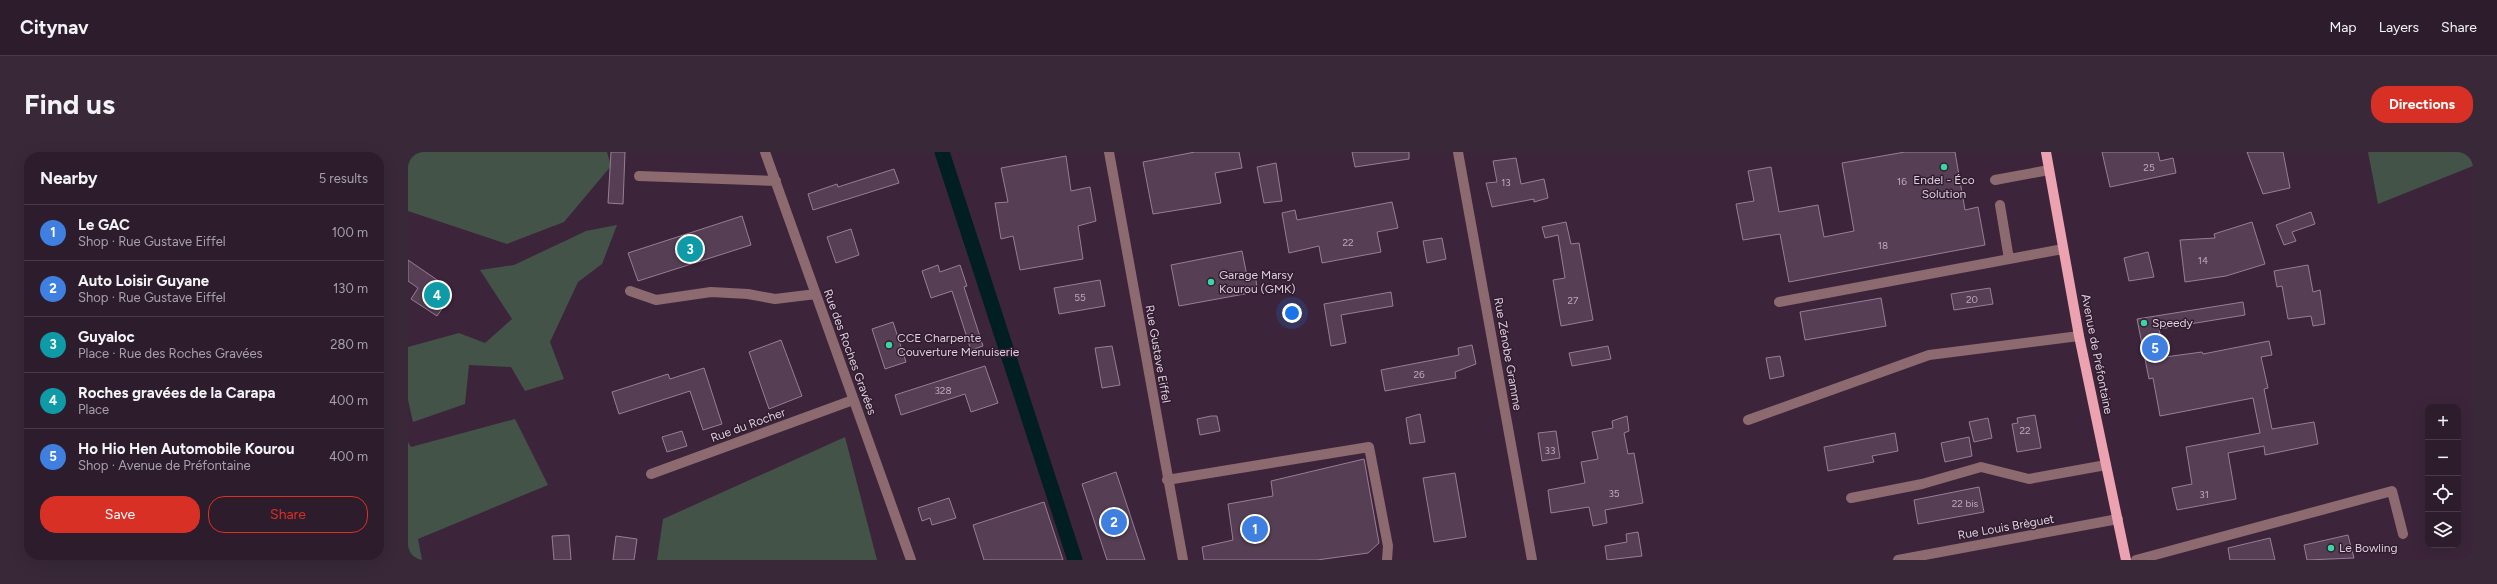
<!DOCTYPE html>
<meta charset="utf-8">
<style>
body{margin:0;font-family:Figtree,sans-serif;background:#392938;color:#f1f3f6}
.controls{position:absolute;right:12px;bottom:12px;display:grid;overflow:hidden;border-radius:8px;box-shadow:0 4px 16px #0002}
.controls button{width:36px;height:36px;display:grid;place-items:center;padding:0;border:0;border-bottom:1px solid #483a48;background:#2d1c2c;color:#f1f3f6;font:20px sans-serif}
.you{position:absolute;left:884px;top:161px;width:14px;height:14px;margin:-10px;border:3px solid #fff;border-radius:50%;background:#1a73e8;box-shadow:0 0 0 6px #1a73e833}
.badge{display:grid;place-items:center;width:26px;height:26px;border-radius:50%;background:#d93025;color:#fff;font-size:13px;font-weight:700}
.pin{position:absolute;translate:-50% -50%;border:2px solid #fff;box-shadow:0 1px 4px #0006}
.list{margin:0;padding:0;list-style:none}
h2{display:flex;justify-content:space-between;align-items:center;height:52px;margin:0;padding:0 16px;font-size:17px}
h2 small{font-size:13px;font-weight:400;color:#a7a1a9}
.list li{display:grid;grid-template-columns:26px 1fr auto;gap:12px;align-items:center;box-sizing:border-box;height:56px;padding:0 16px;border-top:1px solid #483a48}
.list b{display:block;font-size:15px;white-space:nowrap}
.list p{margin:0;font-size:13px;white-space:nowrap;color:#a7a1a9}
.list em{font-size:13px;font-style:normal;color:#a7a1a9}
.actions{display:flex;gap:8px;padding:12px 16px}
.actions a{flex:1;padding:9px 0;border:1px solid #d93025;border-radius:16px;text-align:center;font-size:14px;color:#d93025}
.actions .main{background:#d93025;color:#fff}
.icon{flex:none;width:22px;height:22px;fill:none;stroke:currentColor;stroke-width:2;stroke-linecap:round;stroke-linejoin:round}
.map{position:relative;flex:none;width:2065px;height:408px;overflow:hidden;border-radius:16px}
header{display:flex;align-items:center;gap:24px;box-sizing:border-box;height:56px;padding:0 20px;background:#2d1c2c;border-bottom:1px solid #483a48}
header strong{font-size:19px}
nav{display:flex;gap:22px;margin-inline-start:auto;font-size:14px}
.intro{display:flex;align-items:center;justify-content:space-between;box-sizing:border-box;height:96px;padding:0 24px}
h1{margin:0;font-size:28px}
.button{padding:10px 18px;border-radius:16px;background:#d93025;color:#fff;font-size:14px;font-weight:700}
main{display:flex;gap:24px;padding:0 24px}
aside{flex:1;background:#2d1c2c;border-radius:16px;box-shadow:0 4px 16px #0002}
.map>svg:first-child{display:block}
.green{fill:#435348}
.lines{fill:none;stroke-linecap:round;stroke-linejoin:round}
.canal{stroke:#011e23;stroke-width:15}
.building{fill:#563f54;stroke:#987d96}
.minor{stroke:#8d6970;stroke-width:10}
.major{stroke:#eca2b1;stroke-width:10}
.poi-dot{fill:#3ad4a5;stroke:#311c30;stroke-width:1.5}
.labels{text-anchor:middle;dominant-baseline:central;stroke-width:3;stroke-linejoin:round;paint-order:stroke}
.number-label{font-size:10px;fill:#bcabbb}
.poi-label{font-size:12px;fill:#decfdd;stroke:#311c30;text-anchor:start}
.street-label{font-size:12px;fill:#decfdd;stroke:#311c30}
</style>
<header>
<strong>Citynav</strong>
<nav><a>Map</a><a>Layers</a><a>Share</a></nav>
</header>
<div class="intro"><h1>Find us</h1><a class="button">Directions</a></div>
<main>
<aside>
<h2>Nearby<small>5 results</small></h2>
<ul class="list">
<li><span class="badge" style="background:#3f7fe0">1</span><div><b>Le GAC</b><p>Shop · Rue Gustave Eiffel</p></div><em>100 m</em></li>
<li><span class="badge" style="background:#3f7fe0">2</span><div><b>Auto Loisir Guyane</b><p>Shop · Rue Gustave Eiffel</p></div><em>130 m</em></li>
<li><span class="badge" style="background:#0f9aa8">3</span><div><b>Guyaloc</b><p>Place · Rue des Roches Gravées</p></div><em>280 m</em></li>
<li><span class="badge" style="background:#0f9aa8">4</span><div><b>Roches gravées de la Carapa</b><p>Place</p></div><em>400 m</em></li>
<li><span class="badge" style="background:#3f7fe0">5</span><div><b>Ho Hio Hen Automobile Kourou</b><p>Shop · Avenue de Préfontaine</p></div><em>400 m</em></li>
</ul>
<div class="actions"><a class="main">Save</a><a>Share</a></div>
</aside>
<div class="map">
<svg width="2065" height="408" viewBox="0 0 2065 408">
<rect width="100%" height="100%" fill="#3c253a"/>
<path class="green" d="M 0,0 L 199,0 L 203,14 L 156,70 L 99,92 L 0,59 Z
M 1960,0 L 2065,0 L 2065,14 L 1970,52 Z
M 209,73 L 194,112 L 170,130 L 142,190 L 156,227 L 117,239 L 103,215 L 61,213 L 57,252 L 5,270 L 0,248 L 0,195 L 51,181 L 77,191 L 104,167 L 72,118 L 106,113 L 178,79 Z
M 107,267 L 140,333 L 10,387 L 14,408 L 0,408 L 0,290 L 3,295 Z
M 437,285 L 469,408 L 249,408 L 255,367 Z"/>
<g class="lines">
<path class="canal" d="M 534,0 L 667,408"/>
</g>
<path class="building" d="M 203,0 L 217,0 L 215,52 L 200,51 Z
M 787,0 L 831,0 L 834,16 L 807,21 L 813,51 L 745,62 L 735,10 Z
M 944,0 L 1001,0 L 1001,7 L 947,15 Z
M 1497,0 L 1547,0 L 1557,58 L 1570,55 L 1577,93 L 1381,130 L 1372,82 L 1335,88 L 1328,52 L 1346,49 L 1340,19 L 1363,15 L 1371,60 L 1410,53 L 1416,85 L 1446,79 L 1434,11 Z
M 1694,0 L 1750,0 L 1752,9 L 1765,6 L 1768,21 L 1702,35 Z
M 1839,0 L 1875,0 L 1882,36 L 1855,42 Z
M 658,4 L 663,39 L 682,35 L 688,69 L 670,74 L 675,107 L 612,118 L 605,84 L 593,87 L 587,51 L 600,50 L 593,16 Z
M 1108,6 L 1113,32 L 1136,27 L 1140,46 L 1126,50 L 1126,47 L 1084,55 L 1078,31 L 1089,30 L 1085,9 Z
M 868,11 L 874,49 L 856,51 L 849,15 Z
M 486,17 L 491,31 L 405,58 L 400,42 L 429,32 L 430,35 Z
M 984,50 L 990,76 L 969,80 L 973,100 L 914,111 L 911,94 L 881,101 L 874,61 L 887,58 L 889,68 Z
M 1903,60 L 1907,72 L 1884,80 L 1888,89 L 1876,93 L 1868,73 Z
M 334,64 L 343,93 L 230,129 L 220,101 Z
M 1158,70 L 1163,92 L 1171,91 L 1185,168 L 1153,174 L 1145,128 L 1157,126 L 1150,83 L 1137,86 L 1134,75 Z
M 1844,70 L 1857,112 L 1818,124 L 1777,130 L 1772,88 L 1807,86 L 1806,82 Z
M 443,77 L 451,103 L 428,111 L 419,85 Z
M 1034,86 L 1038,107 L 1019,111 L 1015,89 Z
M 834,99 L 839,124 L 847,122 L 849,135 L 841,136 L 842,141 L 771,154 L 763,113 Z
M 1740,100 L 1746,125 L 1721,129 L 1716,106 Z
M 0,108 L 38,134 L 30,146 L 38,151 L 29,164 L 3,147 L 10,136 L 0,129 Z
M 530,113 L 532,120 L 552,113 L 559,134 L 556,135 L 575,194 L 563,198 L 544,139 L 523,146 L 514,119 Z
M 1900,113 L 1905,140 L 1912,138 L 1917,172 L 1905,174 L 1903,164 L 1880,167 L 1874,134 L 1869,135 L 1866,119 Z
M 692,128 L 697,154 L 651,162 L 646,136 Z
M 1582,136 L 1585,152 L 1546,158 L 1543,142 Z
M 983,140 L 985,154 L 933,163 L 938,191 L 923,194 L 916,152 Z
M 1473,146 L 1478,174 L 1397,188 L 1392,160 Z
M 1835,150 L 1837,163 L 1751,177 L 1757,205 L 1794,200 L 1795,202 L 1861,189 L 1864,203 L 1853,205 L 1860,236 L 1856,237 L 1864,277 L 1906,270 L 1910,292 L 1857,303 L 1856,294 L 1820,301 L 1828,347 L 1769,358 L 1764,336 L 1784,332 L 1778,295 L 1852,281 L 1845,246 L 1752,264 L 1745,226 L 1741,227 L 1729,167 Z
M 485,170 L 498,210 L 477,217 L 464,177 Z
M 373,188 L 394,244 L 361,257 L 341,200 Z
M 1064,193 L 1068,212 L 1047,220 L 1048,226 L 977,239 L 973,218 L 1051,203 L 1050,196 Z
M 704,194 L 712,233 L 694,236 L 687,196 Z
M 1200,194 L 1203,207 L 1164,214 L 1161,201 Z
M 1372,204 L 1376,224 L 1362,227 L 1358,206 Z
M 577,214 L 590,251 L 563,260 L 557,242 L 493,263 L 487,243 Z
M 296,216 L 314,272 L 295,278 L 282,239 L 211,262 L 204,240 L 260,222 L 262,227 Z
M 1012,262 L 1017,290 L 1002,292 L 998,266 Z
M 1627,263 L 1633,296 L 1609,300 L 1604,272 L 1610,271 L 1609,266 Z
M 803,264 L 809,264 L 812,279 L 792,283 L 789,267 Z
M 1219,264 L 1221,279 L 1216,281 L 1220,302 L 1226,301 L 1235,351 L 1197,358 L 1199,371 L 1185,374 L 1181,355 L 1143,361 L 1140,338 L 1177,331 L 1173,310 L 1190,307 L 1184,280 L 1205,276 L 1204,269 Z
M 1580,266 L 1584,286 L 1566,290 L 1561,270 Z
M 274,279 L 279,294 L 259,300 L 254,285 Z
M 1148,279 L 1152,306 L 1134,309 L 1130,281 Z
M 1487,281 L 1490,299 L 1464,304 L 1466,310 L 1420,319 L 1416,295 Z
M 1561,285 L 1564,304 L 1537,310 L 1533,291 Z
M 956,307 L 971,391 L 960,401 L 909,408 L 796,408 L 794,395 L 825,388 L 820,352 L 865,344 L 863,329 Z
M 708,320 L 737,408 L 699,408 L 674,332 Z
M 1047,321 L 1058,385 L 1026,390 L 1015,326 Z
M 1571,335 L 1576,360 L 1510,372 L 1506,348 Z
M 541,346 L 548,366 L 524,373 L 522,366 L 514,369 L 510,356 Z
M 636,350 L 655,408 L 576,408 L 565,373 Z
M 1230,380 L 1234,404 L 1199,408 L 1197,394 L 1219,390 L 1218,382 Z
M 161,383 L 163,408 L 146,408 L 144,384 Z
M 1940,383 L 1946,406 L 1899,408 L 1896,393 Z
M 208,384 L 229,387 L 226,408 L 205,408 Z
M 1862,386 L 1867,408 L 1822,408 L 1820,396 Z"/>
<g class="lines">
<path class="minor" d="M 357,0 L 503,408
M 701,0 L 775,408
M 1050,0 L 1124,408
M 231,24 L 368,29
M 1587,28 L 1641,18
M 1592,53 L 1601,107
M 222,139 L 248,148 L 303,140 L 340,142 L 367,147 L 408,142
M 1371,150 L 1655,97
M 1340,268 L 1521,203 L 1671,184
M 243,322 L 445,248
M 759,328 L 961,295 L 980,394 L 979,408
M 1443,346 L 1514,332 L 1573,315 L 1621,327 L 1698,313
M 1490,408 L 1710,367
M 1728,408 L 1984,339 L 1995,382"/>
<path class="major" d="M 1638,0 L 1671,184 L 1718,408"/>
</g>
<g class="poi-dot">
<circle cx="1536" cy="15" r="4"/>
<circle cx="803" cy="130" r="4"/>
<circle cx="1736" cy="171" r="4"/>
<circle cx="481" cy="193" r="4"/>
<circle cx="1923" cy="396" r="4"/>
</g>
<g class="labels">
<g class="number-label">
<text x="1741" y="15">25</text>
<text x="1494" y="29">16</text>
<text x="1098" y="30">13</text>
<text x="940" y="90">22</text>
<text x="1475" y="93">18</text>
<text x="1795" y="108">14</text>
<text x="672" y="145">55</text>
<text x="1564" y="147">20</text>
<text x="1165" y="148">27</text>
<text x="1011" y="222">26</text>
<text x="535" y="238">328</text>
<text x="1617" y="278">22</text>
<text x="1142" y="298">33</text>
<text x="1206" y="341">35</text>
<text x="1796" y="342">31</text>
<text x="1557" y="351">22 bis</text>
</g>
<g class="poi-label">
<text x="1536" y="28" text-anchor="middle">Endel - Éco<tspan x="1536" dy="14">Solution</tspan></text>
<text x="811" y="123">Garage Marsy<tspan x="811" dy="14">Kourou (GMK)</tspan></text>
<text x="1744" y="171">Speedy</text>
<text x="489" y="186">CCE Charpente<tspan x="489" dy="14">Couverture Menuiserie</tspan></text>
<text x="1931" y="396">Le Bowling</text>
</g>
<g class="street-label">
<text transform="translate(442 200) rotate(70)">Rue des Roches Gravées</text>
<text transform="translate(750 202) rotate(80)">Rue Gustave Eiffel</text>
<text transform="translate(1100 202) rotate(80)">Rue Zénobe Gramme</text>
<text transform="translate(1689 202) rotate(79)">Avenue de Préfontaine</text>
<text transform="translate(340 273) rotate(-20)">Rue du Rocher</text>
<text transform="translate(1598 375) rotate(-10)">Rue Louis Brèguet</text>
</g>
</g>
</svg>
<div class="controls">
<button>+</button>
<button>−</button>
<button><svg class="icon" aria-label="locate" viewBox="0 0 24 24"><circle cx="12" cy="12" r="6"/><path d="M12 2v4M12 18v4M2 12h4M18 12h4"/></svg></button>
<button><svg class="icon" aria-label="layers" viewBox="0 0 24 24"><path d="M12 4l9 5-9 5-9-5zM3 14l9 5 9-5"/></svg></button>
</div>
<div class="you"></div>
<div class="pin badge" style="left:847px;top:377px;background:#3f7fe0">1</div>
<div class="pin badge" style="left:706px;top:370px;background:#3f7fe0">2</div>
<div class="pin badge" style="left:282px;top:97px;background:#0f9aa8">3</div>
<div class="pin badge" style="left:29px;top:143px;background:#0f9aa8">4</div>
<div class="pin badge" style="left:1747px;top:196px;background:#3f7fe0">5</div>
</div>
</main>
